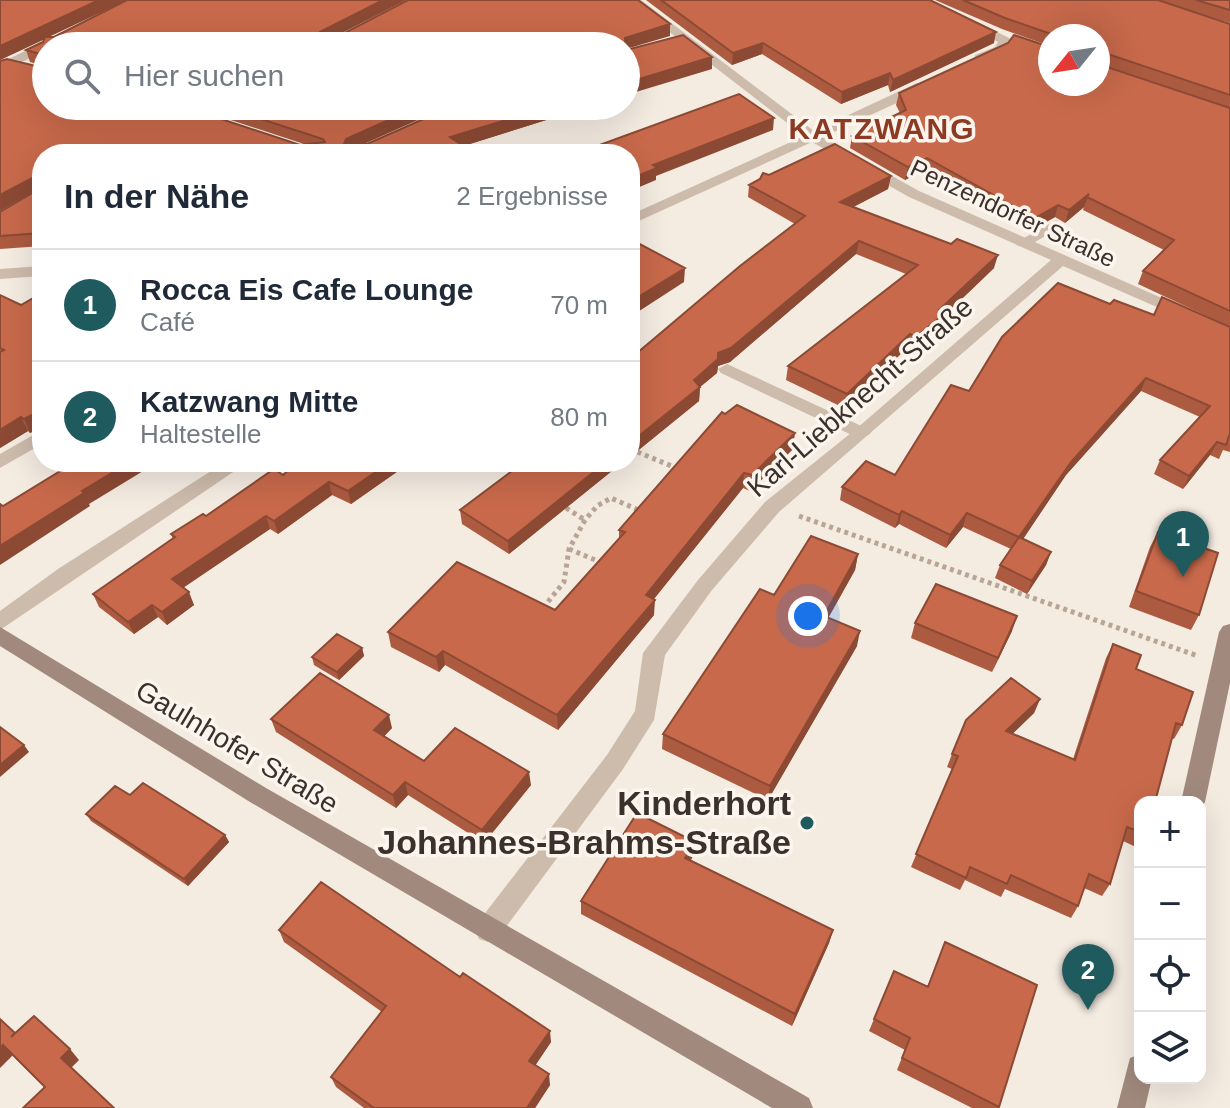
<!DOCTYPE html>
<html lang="de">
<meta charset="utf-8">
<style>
body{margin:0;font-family:Arial,sans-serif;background:#f2f2f3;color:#1f2937}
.controls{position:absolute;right:24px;bottom:24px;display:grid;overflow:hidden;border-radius:16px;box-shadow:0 8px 32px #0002}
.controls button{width:72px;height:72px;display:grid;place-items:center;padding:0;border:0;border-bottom:2px solid #e0e1e3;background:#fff;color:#1f2937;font:40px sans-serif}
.compass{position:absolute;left:1038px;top:24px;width:72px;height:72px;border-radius:50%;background:#fff;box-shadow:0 8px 32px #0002;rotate:240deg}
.you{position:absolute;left:808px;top:616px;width:28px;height:28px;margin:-20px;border:6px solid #fff;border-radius:50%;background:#1a73e8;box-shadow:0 0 0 12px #1a73e833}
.badge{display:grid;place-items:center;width:52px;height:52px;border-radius:50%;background:#1f5a5e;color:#fff;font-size:26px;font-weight:700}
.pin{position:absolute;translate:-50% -66px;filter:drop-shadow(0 2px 4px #0008)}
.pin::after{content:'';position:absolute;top:42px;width:28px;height:24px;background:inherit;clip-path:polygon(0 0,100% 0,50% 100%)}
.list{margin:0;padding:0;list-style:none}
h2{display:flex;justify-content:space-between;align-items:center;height:104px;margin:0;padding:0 32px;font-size:34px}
h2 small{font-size:26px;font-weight:400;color:#747a83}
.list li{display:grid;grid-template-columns:52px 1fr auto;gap:24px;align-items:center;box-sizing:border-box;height:112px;padding:0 32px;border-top:2px solid #e0e1e3}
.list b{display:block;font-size:30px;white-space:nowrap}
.list p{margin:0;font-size:26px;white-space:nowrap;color:#747a83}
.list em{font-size:26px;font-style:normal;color:#747a83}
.icon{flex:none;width:44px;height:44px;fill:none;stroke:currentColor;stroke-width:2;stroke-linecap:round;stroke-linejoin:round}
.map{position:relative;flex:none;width:1230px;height:1108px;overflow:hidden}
.search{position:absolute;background:#fff;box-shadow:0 8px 32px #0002;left:32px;top:32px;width:608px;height:88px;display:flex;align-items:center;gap:20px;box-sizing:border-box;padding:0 28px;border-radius:44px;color:#747a83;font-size:30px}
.panel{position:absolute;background:#fff;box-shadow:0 8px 32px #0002;left:32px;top:144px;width:608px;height:328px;border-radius:32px}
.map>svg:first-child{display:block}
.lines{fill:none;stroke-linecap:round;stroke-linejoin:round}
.path{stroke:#b9a596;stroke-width:5;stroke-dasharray:4 4;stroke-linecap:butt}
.service{fill:#cdbbac;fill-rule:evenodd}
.minor{fill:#cdbbac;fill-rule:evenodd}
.secondary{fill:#a18a7d;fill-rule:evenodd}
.wall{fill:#ac5a40}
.shaded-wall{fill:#8c4a34}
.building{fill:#c8694b;stroke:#8c4a34;stroke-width:2}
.poi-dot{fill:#1f5a5e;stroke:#fbf5ee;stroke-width:3}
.labels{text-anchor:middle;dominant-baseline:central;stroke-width:7;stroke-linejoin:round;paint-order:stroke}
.far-street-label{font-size:24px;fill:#3b302b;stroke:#fbf5ee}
.street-label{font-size:28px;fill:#3b302b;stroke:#fbf5ee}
.far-district-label{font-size:30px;font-weight:bold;letter-spacing:2px;fill:#8c3b22;stroke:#fbf5ee}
.near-poi-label{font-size:34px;font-weight:bold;fill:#3b302b;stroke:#fbf5ee;text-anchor:end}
</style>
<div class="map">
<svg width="1230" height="1108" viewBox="0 0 1230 1108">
<rect width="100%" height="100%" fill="#f4ebe1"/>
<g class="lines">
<path class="path" d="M 630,449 L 679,469
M 566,508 L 585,520
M 799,516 L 1198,656
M 569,549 L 605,564
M 543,608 L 564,582 L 569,549 L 585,520 L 597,506 L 611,498 L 643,512"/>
<path class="service" d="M 1056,220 L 1063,224 L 1061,227 L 1028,246 L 1018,246 L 1015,243 Z
M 727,364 L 868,429 L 871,433 L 862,439 L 856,437 L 721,373 L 718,369 Z
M 42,430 L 42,444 L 0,468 L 0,454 Z"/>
<path class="minor" d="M 628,0 L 641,0 L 814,131 L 917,83 L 927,83 L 927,89 L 823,137 L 919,191 L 1230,328 L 1230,339 L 1063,266 L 779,512 L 712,590 L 665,655 L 654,720 L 623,769 L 497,939 L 488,942 L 479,939 L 475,930 L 479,921 L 607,755 L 635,711 L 643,653 L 698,580 L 765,502 L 856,429 L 1051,260 L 909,197 L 812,142 L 630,225 L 630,215 L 804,136 Z
M 969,22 L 977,22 L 1009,38 L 1011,41 C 1004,53 989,62 975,61 L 975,55 L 995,47 L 998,42 L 969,26 Z
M 42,43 L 52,46 L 46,46 L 46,51 L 0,72 L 0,63 Z
M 42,266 L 42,276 L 0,279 L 0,269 Z
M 225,462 L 248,462 L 0,630 L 0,611 L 58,569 Z"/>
<path class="secondary" d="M 1230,624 L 1230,683 L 1205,802 L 1200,810 L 1200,802 L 1181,802 L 1219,632 L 1223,626 Z
M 0,627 L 266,788 L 809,1098 L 813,1108 L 772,1108 L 250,802 L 0,646 Z
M 1140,1054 L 1140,1078 L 1152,1078 L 1145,1108 L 1117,1108 L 1130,1058 Z"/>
</g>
<path class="wall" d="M 0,0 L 127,0 L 47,37 L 54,37 L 127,0 L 406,0 L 334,37 L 670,36 L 46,46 L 46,106 L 300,145 L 304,144 L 188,106 L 449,106 L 363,144 L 367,144 L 453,106 L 591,106 L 463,146 L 42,154 L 42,246 L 0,249 L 0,212 L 36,190 L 44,66 L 30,62 L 26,50 L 43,42 L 45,39 L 0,60 Z
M 646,0 L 930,0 L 994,43 L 890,92 L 888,85 L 841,104 L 762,54 L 732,65 Z
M 935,0 L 1230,0 L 1230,23 L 1175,6 L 1230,24 L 1230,108 L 1100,64 L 1101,65 L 1230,108 L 1230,327 L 1138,284 L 1143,271 L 1164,250 L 1083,210 L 1084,207 L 1065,223 L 1055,217 L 1032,230 L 924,170 L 905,180 L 850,148 L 852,136 L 900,113 L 896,105 L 899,93 L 1050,84 L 1098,36 L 1050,36 L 1050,46 L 1002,29 Z
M 769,175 L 891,176 L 888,189 L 853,207 L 994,268 L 945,315 L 942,326 L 913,350 L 907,348 L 844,408 L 786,380 L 788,366 L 906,274 L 856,254 L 730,362 L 718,366 L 717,373 L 700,387 L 699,401 L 630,457 L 795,224 L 748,197 L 749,185 Z
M 42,293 L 42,438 L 38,429 L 30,433 L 28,431 L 0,448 L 0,295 L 21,305 Z
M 1110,304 L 1154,315 L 1230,327 L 1230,452 L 1223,450 L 1219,459 L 1210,455 L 1183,489 L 1154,474 L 1160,460 L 1200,417 L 1141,391 L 1066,475 L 1023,539 L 1051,552 L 1046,565 L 1027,594 L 995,578 L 1000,565 L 1011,549 L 963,527 L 946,548 L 899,524 L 895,528 L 840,500 L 842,487 L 895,475 L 969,391 Z
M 725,414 L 793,449 L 750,491 L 743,488 L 654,599 L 654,615 L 558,730 L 445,665 L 439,672 L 391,647 L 388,632 L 555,610 L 619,539 L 619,530 Z
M 411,462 L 351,504 L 332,495 L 278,534 L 270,529 L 183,588 L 194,605 L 167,625 L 158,617 L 134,634 L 99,607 L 93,594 L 173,539 L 171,534 L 283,475 Z
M 512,462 L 623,462 L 509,554 L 462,524 L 460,510 L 519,466 Z
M 1158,532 L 1199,615 L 1191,630 L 1129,607 L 1150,547 Z
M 858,554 L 855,570 L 828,618 L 857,646 L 768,800 L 662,749 L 663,734 L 774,595 Z
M 915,623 L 1012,631 L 992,672 L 911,638 Z
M 1113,644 L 1136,669 L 1182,725 L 1174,739 L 1172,738 L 1140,802 L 1140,844 L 1138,848 L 1123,841 L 1110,884 L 1102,896 L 1084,888 L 1078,906 L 1071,918 L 1005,889 L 1001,897 L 965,880 L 960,890 L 911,867 L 952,769 L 947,767 L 952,754 L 1040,699 L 1034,713 L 1012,734 L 1073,759 L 1106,658 Z
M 362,648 L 364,656 L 339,680 L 314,665 L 312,657 Z
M 271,719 L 392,728 L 384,736 L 424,761 L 531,785 L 484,843 L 408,795 L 396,808 L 276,732 Z
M 130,795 L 225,835 L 229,842 L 188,886 L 91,821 L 86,814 Z
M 695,842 L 693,856 L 691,860 L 833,930 L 829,943 L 792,1026 L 581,914 L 581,901 Z
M 279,930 L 551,1042 L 535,1065 L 550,1085 L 535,1108 L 364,1108 L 336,1087 L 331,1077 L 382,1012 L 284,942 Z
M 945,942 L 1037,985 L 999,1108 L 972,1108 L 897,1070 L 905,1050 L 869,1031 L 894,971 L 927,987 Z"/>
<path class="shaded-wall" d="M 99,0 L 127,0 L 0,60 L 0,46 Z
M 383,0 L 406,0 L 322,43 L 319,36 L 320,32 Z
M 670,24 L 670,36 L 626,49 L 626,46 L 625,46 L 625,38 Z
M 996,32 L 994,43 L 890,92 L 893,80 Z
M 763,43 L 762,54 L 732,65 L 733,53 Z
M 712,57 L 712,69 L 626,95 L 626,83 Z
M 890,73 L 888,85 L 841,104 L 842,92 Z
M 420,106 L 449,106 L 348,151 L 344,144 L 346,139 Z
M 552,106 L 591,106 L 451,150 L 450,137 Z
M 774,118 L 773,130 L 656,176 L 656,180 L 630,191 L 630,179 L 653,165 Z
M 927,158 L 924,170 L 905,180 L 908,167 Z
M 40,174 L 42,187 L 0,211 L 0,195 Z
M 891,176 L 888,189 L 838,215 L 840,202 Z
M 1089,194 L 1084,207 L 1065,223 L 1069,210 Z
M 1058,205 L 1055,217 L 1032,230 L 1035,218 Z
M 859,241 L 856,254 L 730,362 L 718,366 L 717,373 L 700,387 L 699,401 L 630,457 L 630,443 L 694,380 L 718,353 Z
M 998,255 L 994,268 L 945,315 L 942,326 L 913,350 L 916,337 L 939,310 Z
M 685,268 L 684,282 L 630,317 L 630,302 Z
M 910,334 L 907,348 L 844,408 L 847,394 Z
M 1146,378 L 1141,391 L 1066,475 L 1015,551 L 1019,537 L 1071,462 Z
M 36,413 L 42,427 L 30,433 L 24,419 Z
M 21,417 L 28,431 L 0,448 L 0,430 Z
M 795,433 L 793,449 L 750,491 L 752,475 Z
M 1217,442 L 1210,455 L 1183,489 L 1189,476 Z
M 130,462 L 158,462 L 89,504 L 90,506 L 0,565 L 0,546 L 82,491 Z
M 390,462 L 411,462 L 351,504 L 348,491 Z
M 606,462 L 623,462 L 509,554 L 508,541 Z
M 744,473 L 743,488 L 645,610 L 646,595 Z
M 329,482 L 332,495 L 278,534 L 274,521 Z
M 902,511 L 899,524 L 895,528 L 899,515 Z
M 967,513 L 963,527 L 946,548 L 950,535 Z
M 266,516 L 270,529 L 178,591 L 172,579 Z
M 1051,552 L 1046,565 L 1027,594 L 1032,581 Z
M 858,554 L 855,570 L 821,631 L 824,616 Z
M 189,592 L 194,605 L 167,625 L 162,612 Z
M 655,600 L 654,615 L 558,730 L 557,715 Z
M 152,605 L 158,617 L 134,634 L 128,622 Z
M 1017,616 L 1012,631 L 992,672 L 998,658 Z
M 860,631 L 857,646 L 768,800 L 770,786 Z
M 362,648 L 364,656 L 339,680 L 337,672 Z
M 443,651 L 445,665 L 439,672 L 436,657 Z
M 1040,699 L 1034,713 L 1001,745 L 1006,731 Z
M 389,715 L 392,728 L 377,744 L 374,730 Z
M 24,745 L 29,752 L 0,777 L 0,765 Z
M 529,772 L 531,785 L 484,843 L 482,830 Z
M 405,782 L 408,795 L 396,808 L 393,795 Z
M 225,835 L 229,842 L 188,886 L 184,879 Z
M 695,842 L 693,856 L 684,871 L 685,858 Z
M 833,930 L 829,943 L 792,1026 L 795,1014 Z
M 550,1031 L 551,1042 L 531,1072 L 529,1061 Z
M 3,1045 L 13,1055 L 0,1068 L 0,1048 Z
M 70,1049 L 79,1060 L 70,1069 L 61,1058 Z
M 549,1074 L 550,1085 L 535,1108 L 527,1108 Z"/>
<path class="building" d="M 0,0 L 99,0 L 0,46 Z
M 127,0 L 383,0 L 320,32 L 319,36 L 337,37 L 408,0 L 638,0 L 670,24 L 625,38 L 625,46 L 46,46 L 46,106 L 182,106 L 300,145 L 325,142 L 323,139 L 221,106 L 420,106 L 346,139 L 344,144 L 367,144 L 453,106 L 552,106 L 450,137 L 475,154 L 42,154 L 42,233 L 0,236 L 0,212 L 39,189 L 40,174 L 0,195 L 0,61 L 7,59 L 44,68 L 44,55 L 26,50 L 43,42 L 45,37 L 54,37 Z
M 661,0 L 930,0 L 996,32 L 893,80 L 890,73 L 842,92 L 763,43 L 733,53 Z
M 963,0 L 1158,0 L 1230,24 L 1230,95 L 1102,52 L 1098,54 L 1101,65 L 1230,108 L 1230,311 L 1143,271 L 1174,240 L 1087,197 L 1089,194 L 1069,210 L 1058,205 L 1035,218 L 927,158 L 908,167 L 852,136 L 906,110 L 899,93 L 1008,43 L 1014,35 L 1050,47 L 1050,84 L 1098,84 L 1098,36 L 1054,36 L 1054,35 L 1005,18 Z
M 1196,0 L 1230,0 L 1230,10 Z
M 683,35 L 712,57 L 626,83 L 626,50 Z
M 739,94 L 774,118 L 653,165 L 657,168 L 630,179 L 630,154 L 575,154 Z
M 835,144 L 891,176 L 840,202 L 951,244 L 957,239 L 998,255 L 939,310 L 945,313 L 916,337 L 910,334 L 847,394 L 788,366 L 918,265 L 859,241 L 731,348 L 718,353 L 718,359 L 694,380 L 700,387 L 630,443 L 630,359 L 740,266 L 805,216 L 749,185 L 760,179 L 763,173 L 769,175 Z
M 632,240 L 685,268 L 630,302 L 630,241 Z
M 1058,283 L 1110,304 L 1114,300 L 1154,315 L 1162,297 L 1230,327 L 1230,437 L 1229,436 L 1226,445 L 1217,442 L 1189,476 L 1160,460 L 1210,406 L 1146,378 L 1071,462 L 1019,537 L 1051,552 L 1032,581 L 1000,565 L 1019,537 L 967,513 L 950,535 L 902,511 L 899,515 L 842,487 L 866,461 L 895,475 L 951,385 L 969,391 L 1002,337 Z
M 42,293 L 42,433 L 38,430 L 36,413 L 24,419 L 21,417 L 0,430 L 0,352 L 4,350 L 0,348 L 0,295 L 21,305 Z
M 737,405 L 795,433 L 752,475 L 744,473 L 646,595 L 655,600 L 557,715 L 443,651 L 436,657 L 388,632 L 457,562 L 555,610 L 625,532 L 619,530 L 722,412 L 725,414 Z
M 75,462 L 130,462 L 82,491 L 84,493 L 0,546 L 0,504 L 3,506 Z
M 298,462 L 390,462 L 348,491 L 329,482 L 274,521 L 266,516 L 172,579 L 189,592 L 162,612 L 152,605 L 128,622 L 93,594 L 175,537 L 171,534 L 203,514 L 206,516 L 274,469 L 283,475 Z
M 524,462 L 606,462 L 508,541 L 460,510 Z
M 1158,532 L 1218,553 L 1199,615 L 1136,591 Z
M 811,536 L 858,554 L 824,616 L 860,631 L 770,786 L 663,734 L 760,589 L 774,595 Z
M 936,584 L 1017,616 L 998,658 L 915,623 Z
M 337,634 L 362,648 L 337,672 L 312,657 Z
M 1113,644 L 1141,655 L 1136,669 L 1193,692 L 1182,725 L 1176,723 L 1155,802 L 1140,802 L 1140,832 L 1127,827 L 1110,884 L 1089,874 L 1078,906 L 1011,875 L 1007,884 L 970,867 L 966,878 L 916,854 L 958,756 L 952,754 L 966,720 L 1011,678 L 1040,699 L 1006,731 L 1075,760 Z
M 320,673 L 389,715 L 374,730 L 424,761 L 455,728 L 529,772 L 482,830 L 405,782 L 393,795 L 271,719 Z
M 0,727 L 24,745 L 0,765 Z
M 143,783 L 225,835 L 184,879 L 86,814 L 115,786 L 130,795 Z
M 637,813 L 695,842 L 685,858 L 833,930 L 795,1014 L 581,901 Z
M 321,882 L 460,977 L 463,973 L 550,1031 L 529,1061 L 549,1074 L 527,1108 L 374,1108 L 331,1077 L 386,1006 L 279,930 Z
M 945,942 L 1037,985 L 999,1107 L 902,1058 L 910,1038 L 874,1019 L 894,971 L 928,987 Z
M 34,1016 L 70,1049 L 61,1058 L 114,1108 L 23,1108 L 45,1087 L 3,1045 L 0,1048 L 0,1019 L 15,1033 L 11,1037 Z"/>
<circle class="poi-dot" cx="807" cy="823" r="8"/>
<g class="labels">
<g class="far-street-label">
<text transform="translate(1013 213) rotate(25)">Penzendorfer Straße</text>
</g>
<g class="street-label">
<text transform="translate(860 397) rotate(-41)">Karl-Liebknecht-Straße</text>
<text transform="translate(237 747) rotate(31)">Gaulnhofer Straße</text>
</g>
<g class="far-district-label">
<text x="882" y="128">KATZWANG</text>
</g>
<g class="near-poi-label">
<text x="791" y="803">Kinderhort<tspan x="791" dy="39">Johannes-Brahms-Straße</tspan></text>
</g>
</g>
</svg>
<div class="controls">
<button>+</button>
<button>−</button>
<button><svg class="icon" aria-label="locate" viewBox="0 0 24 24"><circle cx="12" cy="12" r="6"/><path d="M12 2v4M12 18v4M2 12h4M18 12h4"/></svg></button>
<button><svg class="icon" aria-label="layers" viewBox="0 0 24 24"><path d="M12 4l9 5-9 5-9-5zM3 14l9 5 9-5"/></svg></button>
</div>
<svg class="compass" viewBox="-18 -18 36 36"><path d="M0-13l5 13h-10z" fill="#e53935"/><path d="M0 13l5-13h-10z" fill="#747a83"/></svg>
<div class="you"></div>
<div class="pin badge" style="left:1183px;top:577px">1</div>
<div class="pin badge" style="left:1088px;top:1010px">2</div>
<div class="search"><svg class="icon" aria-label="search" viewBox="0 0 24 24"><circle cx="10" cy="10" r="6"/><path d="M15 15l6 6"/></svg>Hier suchen</div>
<section class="panel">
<h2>In der Nähe<small>2 Ergebnisse</small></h2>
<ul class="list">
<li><span class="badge">1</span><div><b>Rocca Eis Cafe Lounge</b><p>Café</p></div><em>70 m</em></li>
<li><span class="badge">2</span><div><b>Katzwang Mitte</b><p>Haltestelle</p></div><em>80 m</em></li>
</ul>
</section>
</div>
